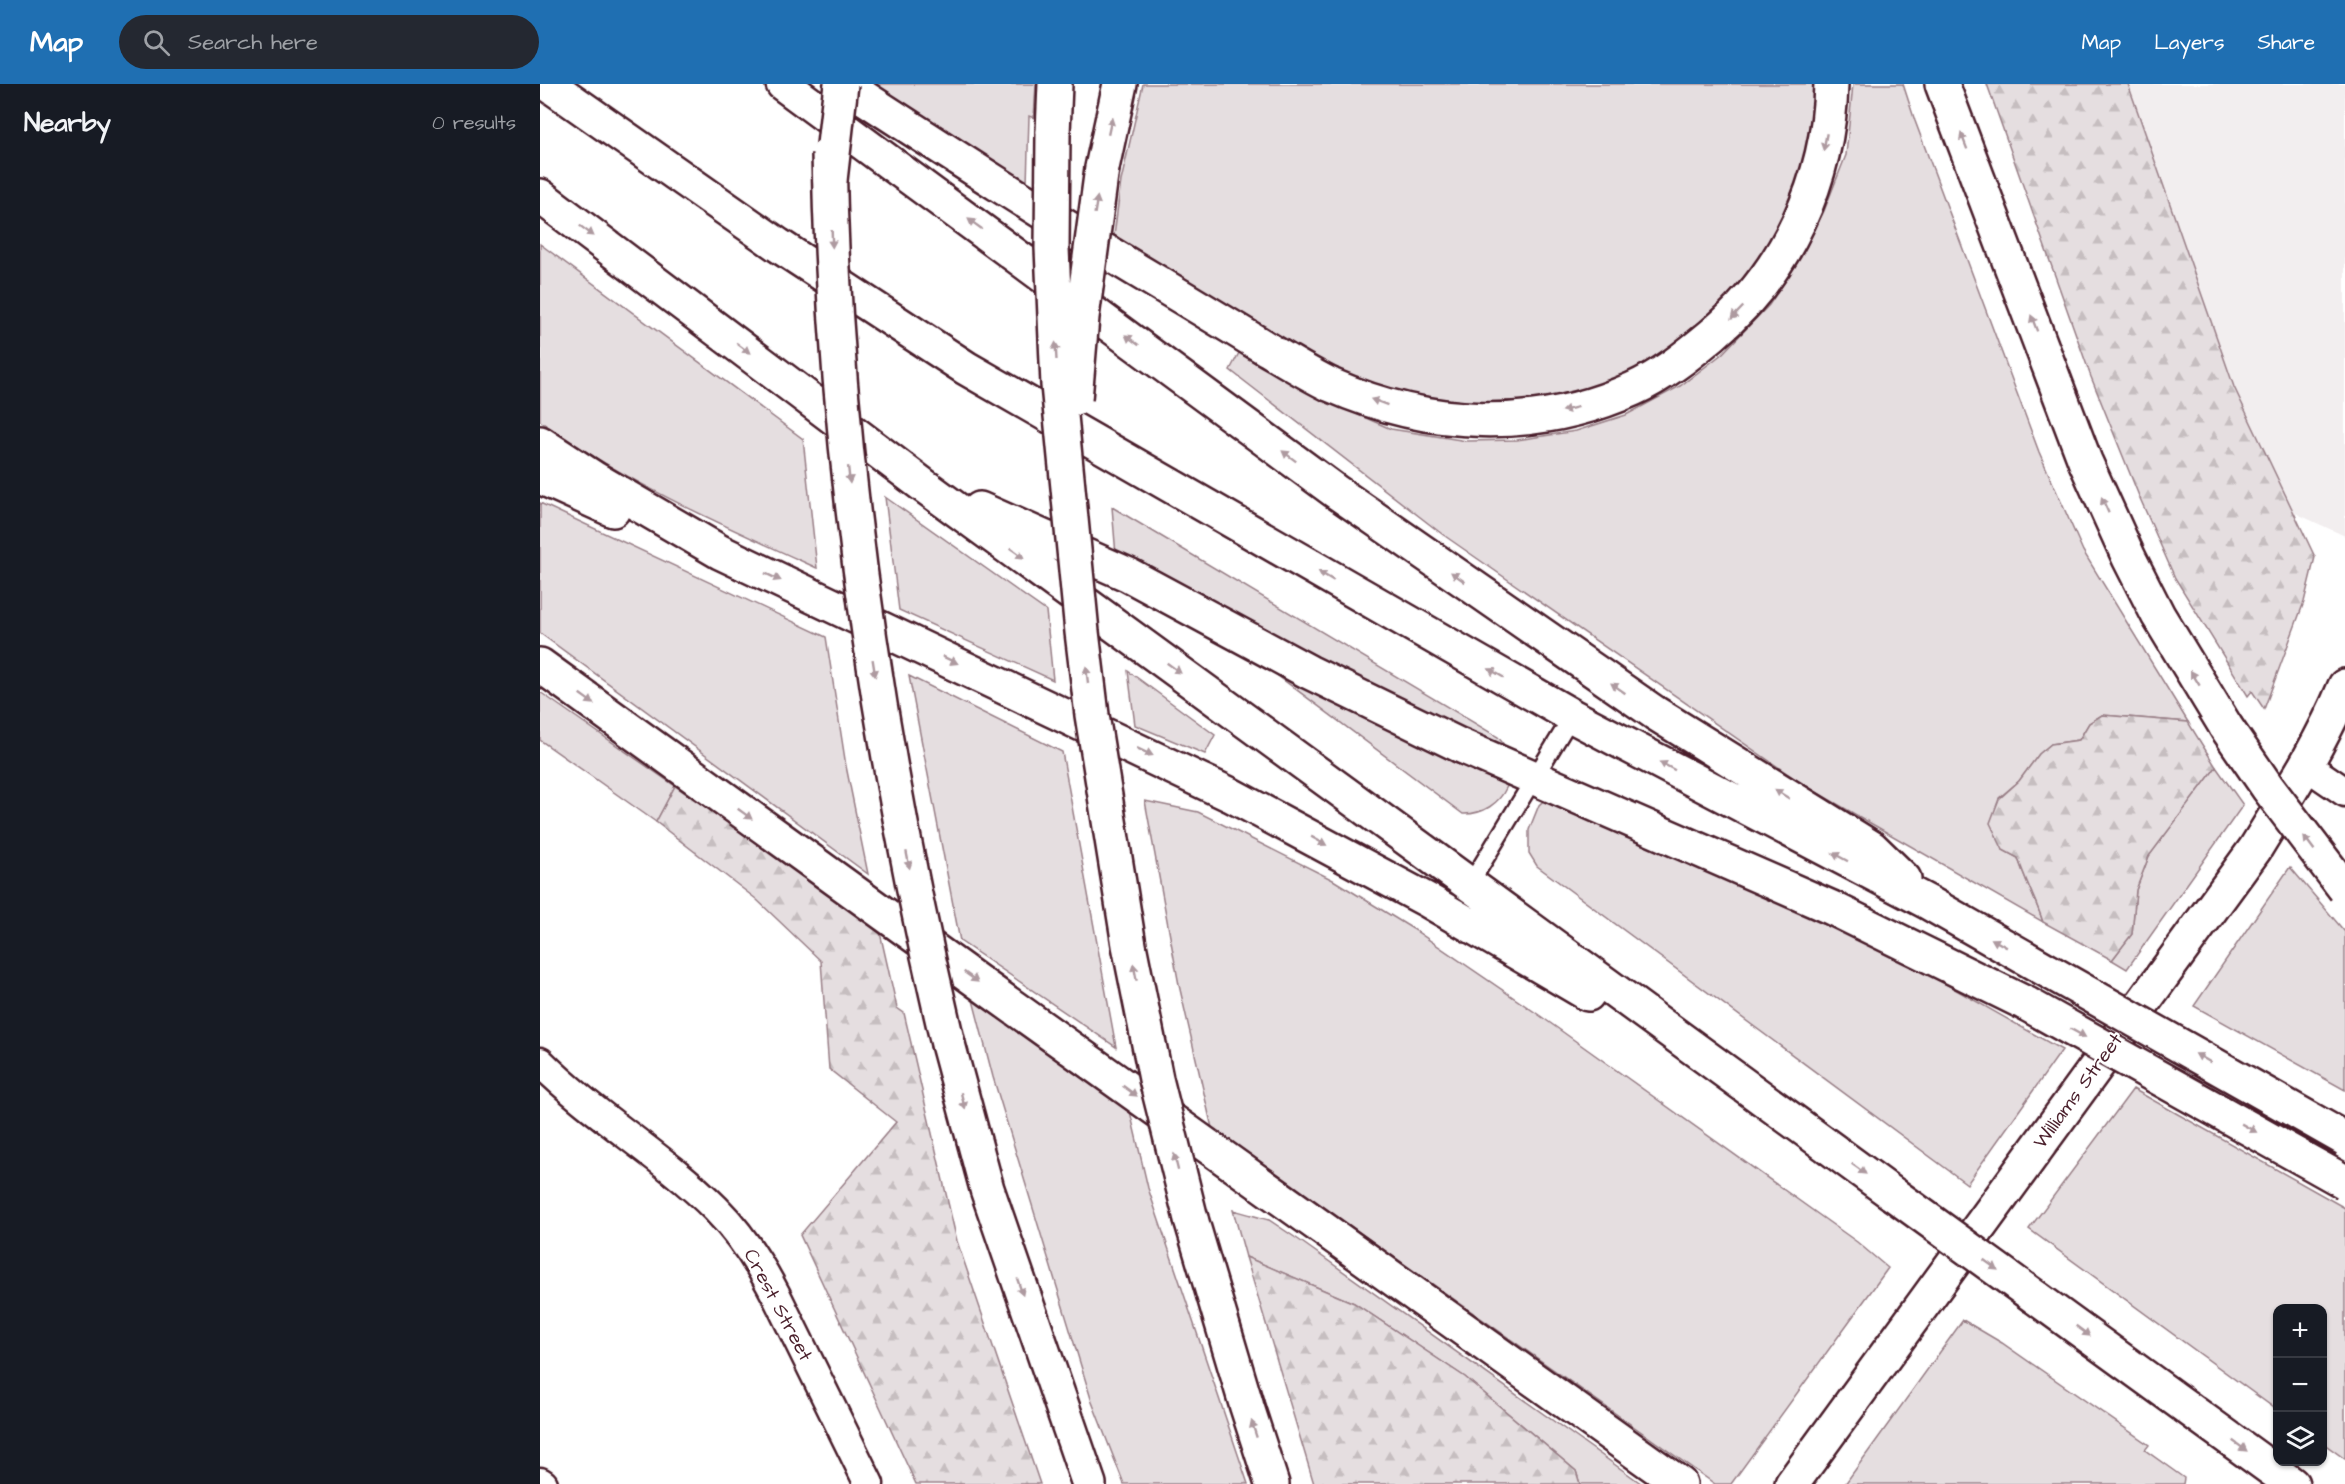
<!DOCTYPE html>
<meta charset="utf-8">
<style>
body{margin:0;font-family:"Architects Daughter",sans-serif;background:#242831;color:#f1f3f6}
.controls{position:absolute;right:18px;bottom:18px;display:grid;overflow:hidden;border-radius:12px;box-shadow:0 2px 4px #0004}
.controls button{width:54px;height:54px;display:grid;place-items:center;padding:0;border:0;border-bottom:2px solid #363941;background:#171b24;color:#f1f3f6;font:30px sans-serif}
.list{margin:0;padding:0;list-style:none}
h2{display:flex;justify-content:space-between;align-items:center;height:78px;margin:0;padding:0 24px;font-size:26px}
h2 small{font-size:20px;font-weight:400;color:#9ea1a6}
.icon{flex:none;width:33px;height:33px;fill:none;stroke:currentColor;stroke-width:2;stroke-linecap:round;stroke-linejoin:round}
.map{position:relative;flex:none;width:1805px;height:1400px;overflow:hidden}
header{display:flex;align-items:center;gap:36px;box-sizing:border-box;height:84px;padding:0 30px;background:#1f6fb2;color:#fff}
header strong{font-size:28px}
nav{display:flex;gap:33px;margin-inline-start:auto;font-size:21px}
.search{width:420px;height:54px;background:#242831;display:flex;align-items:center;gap:15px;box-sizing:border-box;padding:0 21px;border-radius:33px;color:#9ea1a6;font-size:22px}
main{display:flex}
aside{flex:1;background:#171b24}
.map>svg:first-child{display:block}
.built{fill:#f2eeef}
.grass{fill:#e5dee0;stroke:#987e86;stroke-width:1.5}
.forest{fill:url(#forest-firs);stroke:#987e86;stroke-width:1.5}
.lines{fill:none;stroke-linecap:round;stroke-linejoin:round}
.lane-casing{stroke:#4a1f2b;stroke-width:20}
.street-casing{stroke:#4a1f2b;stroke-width:33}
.secondary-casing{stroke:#4a1f2b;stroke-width:38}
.primary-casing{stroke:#4a1f2b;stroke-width:38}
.highway-casing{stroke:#4a1f2b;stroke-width:38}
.lane{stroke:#fff;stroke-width:15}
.street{stroke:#fff;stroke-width:28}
.secondary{stroke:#fff;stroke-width:33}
.primary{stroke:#fff;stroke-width:33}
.highway{stroke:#fff;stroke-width:33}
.primary-bridge-casing{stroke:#4a1f2b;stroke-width:38;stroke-linecap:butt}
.highway-bridge-casing{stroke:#4a1f2b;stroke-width:38;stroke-linecap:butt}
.primary-bridge{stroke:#fff;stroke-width:33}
.highway-bridge{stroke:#fff;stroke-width:33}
.oneway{fill:#ae9aa0}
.labels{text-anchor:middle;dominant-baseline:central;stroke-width:4.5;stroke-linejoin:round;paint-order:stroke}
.street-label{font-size:20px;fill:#4a1f2b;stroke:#fff}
</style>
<header>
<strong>Map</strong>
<div class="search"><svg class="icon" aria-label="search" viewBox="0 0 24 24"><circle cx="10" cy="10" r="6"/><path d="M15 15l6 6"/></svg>Search here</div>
<nav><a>Map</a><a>Layers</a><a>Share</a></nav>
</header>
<main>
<aside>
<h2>Nearby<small>0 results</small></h2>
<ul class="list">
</ul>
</aside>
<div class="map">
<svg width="1805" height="1400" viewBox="0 0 1805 1400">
<defs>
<pattern id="forest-firs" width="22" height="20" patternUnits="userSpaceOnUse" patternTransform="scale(1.5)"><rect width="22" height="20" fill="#e5dee0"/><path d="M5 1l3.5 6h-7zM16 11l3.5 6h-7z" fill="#c6bec0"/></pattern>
</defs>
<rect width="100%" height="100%" fill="#fff"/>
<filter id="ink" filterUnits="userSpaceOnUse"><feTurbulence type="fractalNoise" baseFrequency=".0167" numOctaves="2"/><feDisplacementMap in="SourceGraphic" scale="12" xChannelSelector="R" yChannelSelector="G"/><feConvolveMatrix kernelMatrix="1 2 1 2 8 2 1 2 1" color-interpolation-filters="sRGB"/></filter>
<g filter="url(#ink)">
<path class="built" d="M 1588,0 L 1805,0 L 1805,452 L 1755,429 L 1694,303 Z"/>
<path class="grass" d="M 324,0 L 496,0 L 494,34 L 489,32 L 487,100 Z
M 603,0 L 1276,0 L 1268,83 L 1240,147 L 1187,221 L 1131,267 L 1069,302 L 1003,317 L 966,321 L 892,316 L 813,296 L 574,152 L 581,97 Z
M 1313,0 L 1363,0 L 1375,37 L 1499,368 L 1543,467 L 1648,638 L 1562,631 L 1549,639 L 1539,656 L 1511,660 L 1499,670 L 1479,697 L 1459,714 L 1463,766 L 1478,774 C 1485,796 1496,816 1503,838 L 1264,701 L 902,450 L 690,286 L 700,267 L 780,314 L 851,345 L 927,357 L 977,356 L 1036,347 L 1086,331 L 1140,302 L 1182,270 L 1229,221 L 1261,173 L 1284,127 L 1306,71 Z
M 0,160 L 263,355 L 277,484 C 182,441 85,398 0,337 Z
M 345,413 L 506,527 L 513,596 L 359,526 Z
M 0,419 L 286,553 L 306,682 L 328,790 L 0,549 Z
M 572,423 L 958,653 C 986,684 964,731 923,730 L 576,471 Z
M 588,587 L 675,651 L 665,670 L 595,641 Z
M 369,592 L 522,668 L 576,963 L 420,857 Z
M 0,608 L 135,702 L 116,738 L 0,656 Z
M 1676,683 L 1703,721 L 1587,885 L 1572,876 L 1592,850 L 1596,806 L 1609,772 Z
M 1018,703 L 1067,708 L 1522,966 L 1427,1100 L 997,782 L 989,769 L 989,746 L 999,721 Z
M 605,717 L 658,728 L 793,796 L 873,845 L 999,931 L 1317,1158 L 1348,1184 L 1191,1400 L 1175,1400 L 672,1044 L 639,901 Z
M 1750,783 L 1805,848 L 1805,1006 L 1654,922 Z
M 433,916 L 589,1023 L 608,1104 L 708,1400 L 584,1400 L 552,1318 L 453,993 Z
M 1593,1005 L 1805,1124 L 1805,1375 L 1783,1359 L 1782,1224 L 1738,1224 L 1737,1326 L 1489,1145 Z
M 693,1126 L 729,1136 L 759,1156 L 1102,1400 L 1040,1400 L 1036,1387 L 925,1293 L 814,1219 L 706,1173 Z
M 1423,1236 L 1462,1259 L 1609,1361 L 1605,1366 L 1644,1394 L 1643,1400 L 1305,1400 Z"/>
<path class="forest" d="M 1447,0 L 1588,0 L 1694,303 L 1775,473 L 1764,518 L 1724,625 L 1712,607 L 1708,612 L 1635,494 L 1599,412 L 1551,293 Z
M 1562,631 L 1648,638 L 1676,683 L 1609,772 L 1596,806 L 1592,850 L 1572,876 L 1503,838 C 1496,816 1485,796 1478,774 L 1463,766 L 1450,739 L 1459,715 L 1479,697 L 1499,670 L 1511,660 L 1539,656 L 1549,639 Z
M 135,702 L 339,844 L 357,924 L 364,929 L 417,1157 L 500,1400 L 376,1400 L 260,1151 L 356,1038 L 289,985 L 281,877 L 216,815 L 116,738 Z
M 706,1173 L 814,1219 L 925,1293 L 1036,1387 L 1040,1400 L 774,1400 Z"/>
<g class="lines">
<g class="lane-casing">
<path id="lane" d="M 930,800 L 1032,632"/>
</g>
<g class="street-casing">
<path id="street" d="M 1767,682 L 1805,708
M 0,978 C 54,1032 122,1071 176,1125 C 201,1150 220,1180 236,1211 L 329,1400
M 0,1398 L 3,1400"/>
</g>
<g class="secondary-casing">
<path id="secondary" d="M 0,581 L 448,905 L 1140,1400
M 1252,1400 L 1715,765 C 1748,711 1781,660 1805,602"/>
</g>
<g class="primary-casing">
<path id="primary" d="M 303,0 C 406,67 509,134 615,197 C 652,219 688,241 724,263 C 746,276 768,290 791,301 C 888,344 995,349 1093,305 C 1122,292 1148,271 1172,251 C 1246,189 1289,96 1291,0
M 513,49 L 515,0
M 562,84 L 580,0
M 408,960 L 447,1105 L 549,1400
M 651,1135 L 707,1323 L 732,1400"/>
</g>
<g class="highway-casing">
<path id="highway" d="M 8,0 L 238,161 L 426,284 L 1032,632 L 1389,819 L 1510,888
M 243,0 L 795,407 L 1115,629 L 1332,764 L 1364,795
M 1402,0 L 1545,377 L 1589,474 L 1618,531 L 1686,643
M 0,112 L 383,401 L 1353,1110
M 0,359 L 55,395 L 180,468 L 691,711 L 889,817 L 1048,910
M 0,393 L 73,426
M 440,425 L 589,491 L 769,588 L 919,661 L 1292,824 L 1487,920
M 1495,1213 L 1752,1400"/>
</g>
<use href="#lane" class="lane"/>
<use href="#street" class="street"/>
<use href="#secondary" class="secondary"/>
<use href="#primary" class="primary"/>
<use href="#highway" class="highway"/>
<g class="primary-bridge-casing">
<path id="primary-bridge" d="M 513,49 L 512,164 L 518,301 L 542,548 L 552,631 L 589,861 L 616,995 L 651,1135
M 289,69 C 294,370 339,668 408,960
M 535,315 L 542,233 L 562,84"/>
</g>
<g class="highway-bridge-casing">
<path id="highway-bridge" d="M 290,96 L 301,0
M 1686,643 L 1728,704 L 1805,805
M 1510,888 L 1805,1055
M 1487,920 L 1805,1098
M 1353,1110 L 1495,1213"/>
</g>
<use href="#primary-bridge" class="primary-bridge"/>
<use href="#highway-bridge" class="highway-bridge"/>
</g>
<defs><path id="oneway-solid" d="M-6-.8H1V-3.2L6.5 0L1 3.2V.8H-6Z" transform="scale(1.5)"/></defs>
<g class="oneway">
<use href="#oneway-solid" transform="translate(570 42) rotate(-78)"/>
<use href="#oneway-solid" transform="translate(1424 57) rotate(-111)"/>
<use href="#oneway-solid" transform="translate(1285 58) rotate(101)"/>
<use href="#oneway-solid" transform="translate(556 121) rotate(-81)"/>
<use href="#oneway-solid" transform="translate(435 140) rotate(-144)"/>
<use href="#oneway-solid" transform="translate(47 147) rotate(37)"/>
<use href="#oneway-solid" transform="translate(292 155) rotate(88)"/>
<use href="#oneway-solid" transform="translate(1197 229) rotate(134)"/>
<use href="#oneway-solid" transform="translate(1494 239) rotate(-111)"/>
<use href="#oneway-solid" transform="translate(592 256) rotate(-143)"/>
<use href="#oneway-solid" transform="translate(203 264) rotate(37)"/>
<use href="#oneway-solid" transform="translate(516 267) rotate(-93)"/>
<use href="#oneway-solid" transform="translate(839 318) rotate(-160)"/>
<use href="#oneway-solid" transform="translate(1030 325) rotate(166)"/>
<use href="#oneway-solid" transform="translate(749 372) rotate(-143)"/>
<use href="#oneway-solid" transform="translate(309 391) rotate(84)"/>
<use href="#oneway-solid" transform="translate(1565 421) rotate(-114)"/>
<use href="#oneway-solid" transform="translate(477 469) rotate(36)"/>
<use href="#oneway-solid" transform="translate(786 492) rotate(-149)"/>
<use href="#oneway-solid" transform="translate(233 493) rotate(25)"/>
<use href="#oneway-solid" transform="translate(918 493) rotate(-145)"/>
<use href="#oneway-solid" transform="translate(410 576) rotate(25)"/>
<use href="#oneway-solid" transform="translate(334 584) rotate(81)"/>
<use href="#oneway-solid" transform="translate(634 584) rotate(36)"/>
<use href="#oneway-solid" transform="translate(956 589) rotate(-150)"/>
<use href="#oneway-solid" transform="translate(547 591) rotate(-97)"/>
<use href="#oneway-solid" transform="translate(1655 594) rotate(-121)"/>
<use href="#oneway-solid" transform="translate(1078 604) rotate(-145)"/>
<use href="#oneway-solid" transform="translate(47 615) rotate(36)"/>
<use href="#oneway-solid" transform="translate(605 668) rotate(25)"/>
<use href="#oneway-solid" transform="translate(1127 682) rotate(-152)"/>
<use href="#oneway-solid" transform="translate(1242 710) rotate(-148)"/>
<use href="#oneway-solid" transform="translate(205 730) rotate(36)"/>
<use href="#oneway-solid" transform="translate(779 757) rotate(29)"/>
<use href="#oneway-solid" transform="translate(1769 759) rotate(-127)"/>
<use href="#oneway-solid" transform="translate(1300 773) rotate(-152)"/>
<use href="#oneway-solid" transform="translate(368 776) rotate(79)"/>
<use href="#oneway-solid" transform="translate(1459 859) rotate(-151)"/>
<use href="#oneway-solid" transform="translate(595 888) rotate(-101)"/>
<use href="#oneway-solid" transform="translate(431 893) rotate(36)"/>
<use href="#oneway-solid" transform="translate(1538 949) rotate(29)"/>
<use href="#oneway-solid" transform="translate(1663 974) rotate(-150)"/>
<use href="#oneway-solid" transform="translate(590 1007) rotate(36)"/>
<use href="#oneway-solid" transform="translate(423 1017) rotate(76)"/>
<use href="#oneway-solid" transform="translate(1709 1044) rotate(29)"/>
<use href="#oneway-solid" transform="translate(636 1078) rotate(-104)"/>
<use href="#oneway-solid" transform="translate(1319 1085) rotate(36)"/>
<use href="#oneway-solid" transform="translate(1451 1181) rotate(36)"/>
<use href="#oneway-solid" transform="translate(480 1203) rotate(71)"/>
<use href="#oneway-solid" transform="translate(1543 1247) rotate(36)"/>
<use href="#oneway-solid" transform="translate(714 1345) rotate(-108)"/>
<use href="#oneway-solid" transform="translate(1700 1362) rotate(36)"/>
</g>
</g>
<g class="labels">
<g class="street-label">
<text transform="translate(1538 1007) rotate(-54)">Williams Street</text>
<text transform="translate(238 1221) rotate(62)">Crest Street</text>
</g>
</g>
</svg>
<div class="controls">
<button>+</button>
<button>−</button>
<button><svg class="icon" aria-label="layers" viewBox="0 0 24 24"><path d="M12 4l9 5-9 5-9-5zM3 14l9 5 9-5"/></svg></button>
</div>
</div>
</main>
